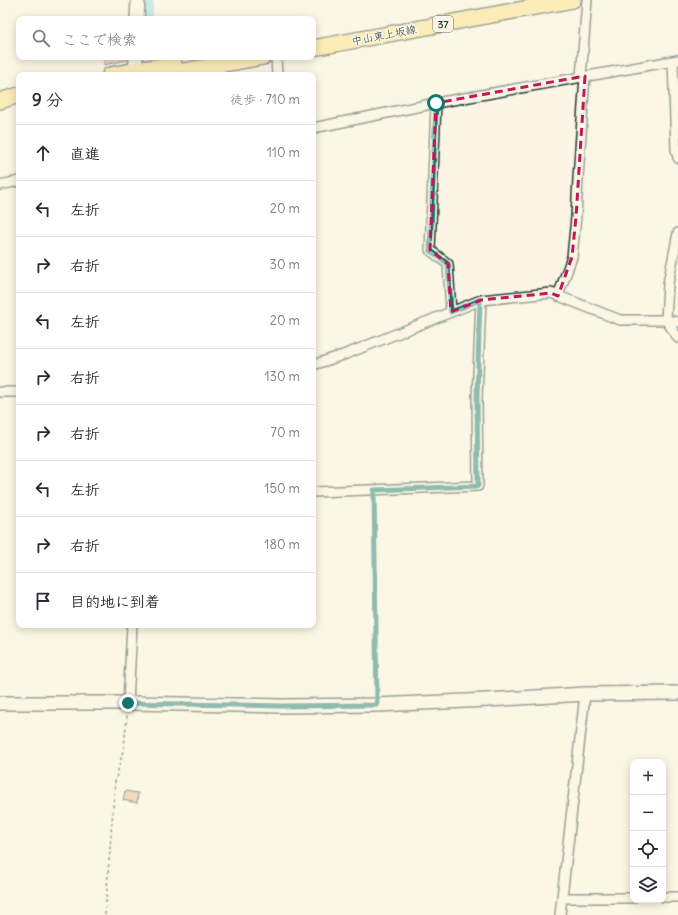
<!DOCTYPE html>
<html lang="ja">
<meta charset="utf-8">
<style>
body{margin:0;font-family:Delius,"Klee One",sans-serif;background:#f2f2f3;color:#2b2b33}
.controls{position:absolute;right:12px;bottom:12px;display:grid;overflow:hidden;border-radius:8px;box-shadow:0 2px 10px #0003}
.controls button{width:36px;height:36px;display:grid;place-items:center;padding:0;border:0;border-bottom:1px solid #e1e1e2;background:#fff;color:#2b2b33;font:20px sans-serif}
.stop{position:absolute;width:12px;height:12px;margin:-9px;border:3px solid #0f766e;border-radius:50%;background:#fff}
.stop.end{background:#0f766e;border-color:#fff;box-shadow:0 1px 4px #0008}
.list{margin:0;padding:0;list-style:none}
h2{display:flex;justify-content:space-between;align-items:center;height:52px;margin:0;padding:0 16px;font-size:17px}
h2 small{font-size:13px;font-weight:400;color:#7c7c81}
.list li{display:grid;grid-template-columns:26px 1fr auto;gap:12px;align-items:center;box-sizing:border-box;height:56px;padding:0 16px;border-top:1px solid #e1e1e2}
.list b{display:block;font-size:15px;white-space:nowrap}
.list em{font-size:13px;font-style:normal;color:#7c7c81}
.icon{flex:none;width:22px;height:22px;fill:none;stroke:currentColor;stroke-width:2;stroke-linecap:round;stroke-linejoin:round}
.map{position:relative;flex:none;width:678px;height:915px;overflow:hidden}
.search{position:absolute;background:#fff;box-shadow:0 2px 10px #0003;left:16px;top:16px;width:300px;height:44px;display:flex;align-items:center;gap:10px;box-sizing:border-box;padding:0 14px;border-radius:8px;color:#7c7c81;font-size:15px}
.panel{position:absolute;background:#fff;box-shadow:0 2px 10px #0003;left:16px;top:72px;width:300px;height:556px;border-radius:8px}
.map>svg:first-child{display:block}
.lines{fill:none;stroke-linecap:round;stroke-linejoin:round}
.river{stroke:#8ee0e5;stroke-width:17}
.building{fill:#e4b396;stroke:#1f3d34}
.street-casing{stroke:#1f3d34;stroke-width:12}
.secondary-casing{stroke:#1f3d34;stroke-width:16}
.primary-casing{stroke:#1f3d34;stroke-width:18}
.path{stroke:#1f3d34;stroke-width:1.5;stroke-dasharray:3 3;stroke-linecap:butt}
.street{stroke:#fcf5e5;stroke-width:9}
.secondary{stroke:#fcf5e5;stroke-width:13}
.primary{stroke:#fddf80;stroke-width:15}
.route{stroke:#0f766e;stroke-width:5}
.marked{fill:none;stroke:#c2185b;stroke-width:3;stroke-dasharray:8 5;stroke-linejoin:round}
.labels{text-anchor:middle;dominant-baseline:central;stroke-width:3;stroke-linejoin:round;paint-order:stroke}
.shield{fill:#fcf5e5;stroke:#617469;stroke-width:1}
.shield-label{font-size:10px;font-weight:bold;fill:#1f3d34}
.street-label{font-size:11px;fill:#1f3d34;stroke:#fcf5e5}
</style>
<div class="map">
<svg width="678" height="915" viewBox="0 0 678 915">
<rect width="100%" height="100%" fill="#fcf5e5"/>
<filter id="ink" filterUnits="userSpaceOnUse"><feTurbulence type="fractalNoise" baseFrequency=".025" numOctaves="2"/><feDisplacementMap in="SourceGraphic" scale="8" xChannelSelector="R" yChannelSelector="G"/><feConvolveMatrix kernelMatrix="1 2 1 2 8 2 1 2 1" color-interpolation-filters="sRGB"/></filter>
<g filter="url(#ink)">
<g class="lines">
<path class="river" d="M 144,19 L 145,0"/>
</g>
<path class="building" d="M 104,57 L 127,57 L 127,60 L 104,65 Z
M 125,791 L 138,793 L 137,803 L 123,800 Z"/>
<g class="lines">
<g class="street-casing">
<path id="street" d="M 276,57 L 277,75
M 673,61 L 676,149 L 678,158
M 581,77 L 587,0
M 436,103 L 430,250 L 448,264 L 451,312
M 313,128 L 436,103 L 678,60
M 0,185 L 19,181
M 678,233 L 668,284 L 666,320 L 678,322
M 558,296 L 572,257 L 576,217 L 578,178 L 585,76
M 313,365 L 346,354 L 481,300 L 551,293 L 620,320 L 666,320 L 678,338
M 0,392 L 19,392
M 313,492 L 478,486 L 477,398 L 481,300
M 128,703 L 132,625
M 663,897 L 678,897
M 562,898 L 633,898
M 560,915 L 585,694"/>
</g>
<g class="secondary-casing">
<path id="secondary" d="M 137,19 L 138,0
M 135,75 L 136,57
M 0,703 L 128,703 L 281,706 L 377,705 L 488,700 L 585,694 L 678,693"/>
</g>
<g class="primary-casing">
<path id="primary" d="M 313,48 L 573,0
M 110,75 L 174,63
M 161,75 L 263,57
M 0,101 L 19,95"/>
</g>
<path class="path" d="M 374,499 L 377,695
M 105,915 L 115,782 L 124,747 L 127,715"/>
<use href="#street" class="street"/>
<use href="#secondary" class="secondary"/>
<use href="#primary" class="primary"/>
</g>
</g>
<g class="lines" filter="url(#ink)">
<path class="route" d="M 128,703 L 281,706 L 377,705 L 374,490 L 478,486 L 477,398 L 480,300 L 451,312 L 448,264 L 430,250 L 436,103"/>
</g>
<path d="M0 0H678V915H0ZM 585,76 L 576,217 L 572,257 L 558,296 L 551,293 L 481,300 L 451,312 L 448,264 L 430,250 L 436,103 Z" fill="#fcf5e5" fill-opacity=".55" fill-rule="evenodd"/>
<path class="marked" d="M 585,76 L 576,217 L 572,257 L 558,296 L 551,293 L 481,300 L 451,312 L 448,264 L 430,250 L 436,103 Z"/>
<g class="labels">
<rect class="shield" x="433" y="16" width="20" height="16" rx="3"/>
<g class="shield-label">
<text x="443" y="24">37</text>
</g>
<g class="street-label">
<text transform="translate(384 35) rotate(-11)">中山東上坂線</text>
</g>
</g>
</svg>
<div class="controls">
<button>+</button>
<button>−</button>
<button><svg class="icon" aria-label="locate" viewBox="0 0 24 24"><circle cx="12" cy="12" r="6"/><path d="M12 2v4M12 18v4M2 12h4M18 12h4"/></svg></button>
<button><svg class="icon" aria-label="layers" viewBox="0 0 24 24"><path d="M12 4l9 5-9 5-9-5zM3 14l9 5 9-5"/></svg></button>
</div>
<div class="stop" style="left:436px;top:103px"></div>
<div class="stop end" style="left:128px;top:703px"></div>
<div class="search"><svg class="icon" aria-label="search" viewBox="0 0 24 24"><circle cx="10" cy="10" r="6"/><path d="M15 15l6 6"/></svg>ここで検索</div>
<section class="panel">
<h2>9 分<small>徒歩 · 710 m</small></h2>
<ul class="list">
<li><svg class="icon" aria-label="ahead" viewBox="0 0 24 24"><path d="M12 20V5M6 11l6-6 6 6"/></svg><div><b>直進</b></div><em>110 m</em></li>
<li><svg class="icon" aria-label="left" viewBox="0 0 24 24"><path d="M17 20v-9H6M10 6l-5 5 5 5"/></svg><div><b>左折</b></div><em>20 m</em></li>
<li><svg class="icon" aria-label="right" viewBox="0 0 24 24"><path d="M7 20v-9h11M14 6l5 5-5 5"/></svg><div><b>右折</b></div><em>30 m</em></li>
<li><svg class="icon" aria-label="left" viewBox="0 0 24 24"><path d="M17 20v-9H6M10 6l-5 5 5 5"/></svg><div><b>左折</b></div><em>20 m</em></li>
<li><svg class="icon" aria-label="right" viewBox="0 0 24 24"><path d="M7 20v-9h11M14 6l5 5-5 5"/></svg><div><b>右折</b></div><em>130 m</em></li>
<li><svg class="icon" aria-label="right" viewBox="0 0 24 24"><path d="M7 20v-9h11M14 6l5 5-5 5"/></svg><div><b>右折</b></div><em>70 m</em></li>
<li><svg class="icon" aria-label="left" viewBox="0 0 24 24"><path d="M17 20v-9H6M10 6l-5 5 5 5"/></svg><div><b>左折</b></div><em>150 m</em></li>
<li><svg class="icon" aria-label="right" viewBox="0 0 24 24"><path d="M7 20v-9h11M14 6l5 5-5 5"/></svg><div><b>右折</b></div><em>180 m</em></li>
<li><svg class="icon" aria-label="arrive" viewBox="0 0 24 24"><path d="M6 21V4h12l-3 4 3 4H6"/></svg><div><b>目的地に到着</b></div></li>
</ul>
</section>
</div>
